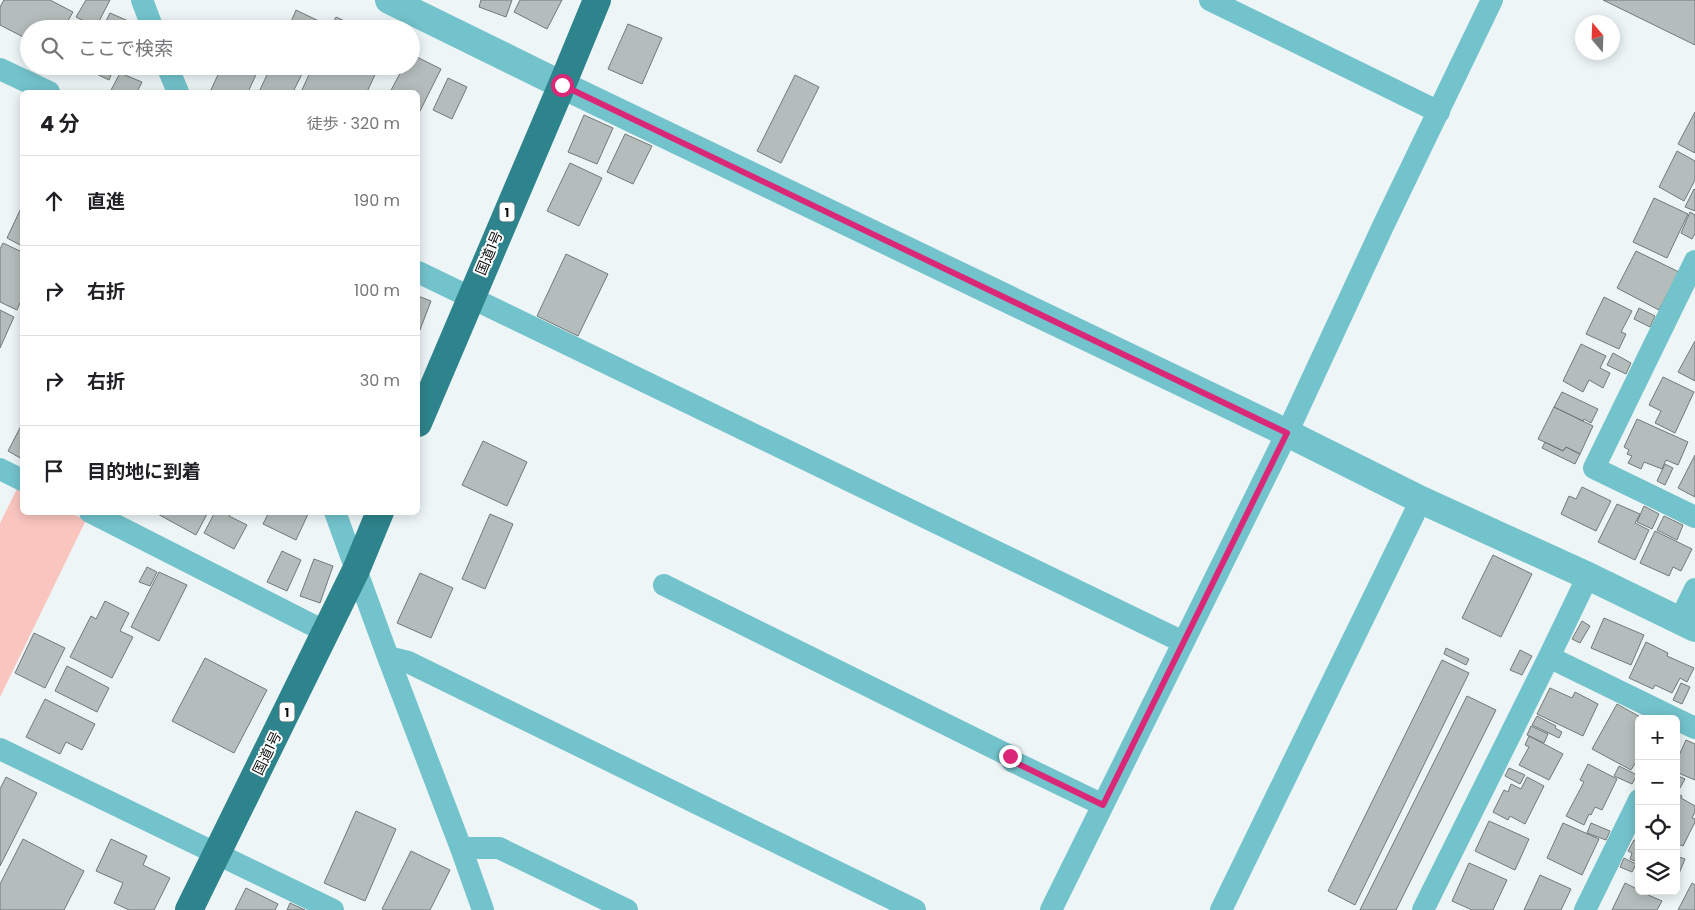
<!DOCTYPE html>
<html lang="ja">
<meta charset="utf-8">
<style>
body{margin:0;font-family:Poppins,"Noto Sans JP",sans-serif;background:#f2f2f2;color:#202124}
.controls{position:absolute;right:15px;bottom:15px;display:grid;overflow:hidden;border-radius:8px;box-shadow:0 2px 12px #0003}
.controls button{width:45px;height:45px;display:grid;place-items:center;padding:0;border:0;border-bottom:1px solid #e0e0e0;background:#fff;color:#202124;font:25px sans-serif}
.compass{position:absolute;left:1575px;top:15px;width:45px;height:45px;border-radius:50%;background:#fff;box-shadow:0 2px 12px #0003;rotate:341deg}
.stop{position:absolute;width:15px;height:15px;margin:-11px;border:4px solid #db2777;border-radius:50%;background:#fff}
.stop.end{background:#db2777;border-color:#fff;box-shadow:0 1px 5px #0008}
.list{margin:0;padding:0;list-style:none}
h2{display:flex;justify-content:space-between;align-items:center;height:65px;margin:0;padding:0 20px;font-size:21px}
h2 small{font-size:16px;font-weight:400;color:#757577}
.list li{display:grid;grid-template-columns:32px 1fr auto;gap:15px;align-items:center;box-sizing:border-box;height:90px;padding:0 20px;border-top:1px solid #e0e0e0}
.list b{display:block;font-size:19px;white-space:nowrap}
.list em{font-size:16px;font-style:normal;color:#757577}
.icon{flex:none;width:28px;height:28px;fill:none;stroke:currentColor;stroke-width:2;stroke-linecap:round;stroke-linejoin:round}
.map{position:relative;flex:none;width:1695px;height:910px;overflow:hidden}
.search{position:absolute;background:#fff;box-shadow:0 2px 12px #0003;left:20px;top:20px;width:400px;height:55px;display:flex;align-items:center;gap:12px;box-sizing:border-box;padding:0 18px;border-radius:28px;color:#757577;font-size:19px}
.panel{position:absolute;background:#fff;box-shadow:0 2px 12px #0003;left:20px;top:90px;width:400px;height:425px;border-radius:8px}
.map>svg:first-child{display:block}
.green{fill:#fac5bf}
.building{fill:#b4bcbc;stroke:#727979}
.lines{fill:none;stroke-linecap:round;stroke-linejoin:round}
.minor{stroke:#73c3cc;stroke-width:22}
.tertiary{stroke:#73c3cc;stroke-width:28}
.trunk{stroke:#2e848c;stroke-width:28}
.route{stroke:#db2777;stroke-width:6}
.labels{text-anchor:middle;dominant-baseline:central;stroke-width:4;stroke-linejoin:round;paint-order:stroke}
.shield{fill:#fff;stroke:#545656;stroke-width:1}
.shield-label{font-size:12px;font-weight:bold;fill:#0b0e0e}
.street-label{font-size:14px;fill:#0b0e0e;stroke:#fff}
</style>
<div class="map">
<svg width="1695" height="910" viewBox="0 0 1695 910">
<rect width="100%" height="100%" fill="#edf5f6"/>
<path class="green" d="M 18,487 L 22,490 L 22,512 L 70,513 L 86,520 L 0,697 L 0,523 Z"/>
<path class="building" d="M 4,0 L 50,0 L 73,12 L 63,29 L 29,29 L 29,40 L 0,25 L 0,7 Z
M 86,0 L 110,0 L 96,27 L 76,17 Z
M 481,0 L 512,0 L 506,17 L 479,7 Z
M 520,0 L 562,0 L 547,29 L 514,12 Z
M 1603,0 L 1695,0 L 1695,45 Z
M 296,10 L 325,24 L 323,29 L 288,29 Z
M 110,13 L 135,24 L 133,29 L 102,29 Z
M 336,17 L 362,29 L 330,29 Z
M 628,24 L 662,38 L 642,84 L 608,69 Z
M 411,54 L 441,69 L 418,115 L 418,92 L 390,92 L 404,66 L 411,66 Z
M 84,66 L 115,66 L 109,80 L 84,68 Z
M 222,66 L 260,66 L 248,92 L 210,92 Z
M 271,66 L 306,66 L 293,92 L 259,92 Z
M 313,66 L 379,66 L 367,92 L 301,92 Z
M 120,73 L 142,82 L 137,92 L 110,92 Z
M 795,75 L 819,87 L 781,163 L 757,151 Z
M 448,78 L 467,87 L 452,119 L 433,110 Z
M 1695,112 L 1695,153 L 1678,144 Z
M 584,115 L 613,128 L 597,164 L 568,152 Z
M 625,134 L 652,146 L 633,184 L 607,172 Z
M 1677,151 L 1695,161 L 1695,180 L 1684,201 L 1659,187 Z
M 570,163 L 602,178 L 579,226 L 547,211 Z
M 1694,189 L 1695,190 L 1695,211 L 1685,207 Z
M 1654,198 L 1688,214 L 1667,258 L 1633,242 Z
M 22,206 L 22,246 L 7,238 Z
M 1690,212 L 1695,215 L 1695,234 L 1692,239 L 1681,233 Z
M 3,243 L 22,252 L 22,298 L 17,310 L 0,302 L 0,249 Z
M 1636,251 L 1679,272 L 1659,310 L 1617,288 Z
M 566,254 L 608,274 L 578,336 L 537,316 Z
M 418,296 L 431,301 L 418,335 Z
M 1604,297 L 1632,311 L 1621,332 L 1626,334 L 1619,349 L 1586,334 Z
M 1639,308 L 1655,316 L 1650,327 L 1634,319 Z
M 0,310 L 14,317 L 0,348 Z
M 1695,341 L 1695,381 L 1678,372 Z
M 1581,344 L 1606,356 L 1600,368 L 1610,373 L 1603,388 L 1589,380 L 1583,392 L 1563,381 Z
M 1613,353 L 1631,363 L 1626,374 L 1607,365 Z
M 1663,377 L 1694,392 L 1675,433 L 1655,423 L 1661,411 L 1649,405 Z
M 1562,392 L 1598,409 L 1591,423 L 1584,419 L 1583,421 L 1554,407 Z
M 1554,407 L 1593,426 L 1580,454 L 1566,447 L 1563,451 L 1538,439 Z
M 1637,419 L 1688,442 L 1678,465 L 1666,460 L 1662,469 L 1644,462 L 1641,469 L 1628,463 L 1632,456 L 1627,454 L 1629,450 L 1624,447 Z
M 22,424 L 22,459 L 8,451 Z
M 483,441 L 527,462 L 507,506 L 462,485 Z
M 1545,442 L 1563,451 L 1566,447 L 1580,454 L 1575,464 L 1542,448 Z
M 1695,455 L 1695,497 L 1678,488 Z
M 1665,464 L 1673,468 L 1665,485 L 1657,481 Z
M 1582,487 L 1611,501 L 1596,531 L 1561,514 L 1569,496 L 1576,499 Z
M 1617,504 L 1640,514 L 1635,523 L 1649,530 L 1635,560 L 1598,542 Z
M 1644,506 L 1659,514 L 1652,529 L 1637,522 Z
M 154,512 L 208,512 L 196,535 Z
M 215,512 L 232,512 L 229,516 L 247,525 L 234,549 L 204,533 Z
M 269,512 L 309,512 L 296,540 L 263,524 Z
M 490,514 L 513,524 L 485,589 L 462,579 Z
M 1664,516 L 1683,525 L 1677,540 L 1657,530 Z
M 1655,531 L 1692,549 L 1681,571 L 1673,567 L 1669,576 L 1640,563 Z
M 282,551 L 301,560 L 287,591 L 267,582 Z
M 1493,555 L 1532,574 L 1501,637 L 1462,618 Z
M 314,559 L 333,566 L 320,603 L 300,596 Z
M 147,567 L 157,572 L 150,586 L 139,582 Z
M 159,572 L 187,585 L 159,641 L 131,627 Z
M 420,573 L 453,588 L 431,638 L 397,623 Z
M 105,601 L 129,613 L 120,631 L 133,637 L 112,678 L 70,657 L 91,616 L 96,619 Z
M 1604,618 L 1644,635 L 1631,665 L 1591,648 Z
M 1582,621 L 1590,626 L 1580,643 L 1572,639 Z
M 34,633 L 65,648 L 45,688 L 15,673 Z
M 1646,642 L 1668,653 L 1667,656 L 1694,668 L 1687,682 L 1680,678 L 1672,693 L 1655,685 L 1653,689 L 1629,678 Z
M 1446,648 L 1469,659 L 1466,665 L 1444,654 Z
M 1520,650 L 1532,656 L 1522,675 L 1510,670 Z
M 205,658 L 267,690 L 234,753 L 172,721 Z
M 1442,660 L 1469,673 L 1355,905 L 1328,891 Z
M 67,666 L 109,688 L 97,712 L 55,691 Z
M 1681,683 L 1690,687 L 1682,704 L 1673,700 Z
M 1550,688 L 1572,698 L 1575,692 L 1598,704 L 1583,736 L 1537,714 Z
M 1467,696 L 1496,710 L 1396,910 L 1360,910 Z
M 45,699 L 95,724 L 82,750 L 66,742 L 60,754 L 26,737 Z
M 1617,704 L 1644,719 L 1639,719 L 1639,757 L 1631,770 L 1592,749 Z
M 1537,716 L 1556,726 L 1555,728 L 1562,732 L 1559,738 L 1532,725 Z
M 1531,726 L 1548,734 L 1544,743 L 1527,735 Z
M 1529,736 L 1563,754 L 1549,780 L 1519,765 L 1529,747 L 1525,745 Z
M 1686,740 L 1695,744 L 1695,780 L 1676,772 L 1676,762 Z
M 1588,764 L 1617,779 L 1602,810 L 1595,807 L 1591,815 L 1589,814 L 1584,825 L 1566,816 L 1584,782 L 1580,780 Z
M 1619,766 L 1637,775 L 1632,784 L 1614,776 Z
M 1509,768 L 1525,775 L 1520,784 L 1505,776 Z
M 1676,775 L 1685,779 L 1680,788 L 1676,787 Z
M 6,777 L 37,793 L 0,866 L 0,789 Z
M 1527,777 L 1544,786 L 1525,824 L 1510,816 L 1508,820 L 1493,812 L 1504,790 L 1508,792 L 1511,784 L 1521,789 Z
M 1676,793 L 1682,796 L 1681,798 L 1695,806 L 1695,812 L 1692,818 L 1695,819 L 1695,822 L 1683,846 L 1676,843 Z
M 356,811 L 396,829 L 365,901 L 324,883 Z
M 1489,821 L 1529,839 L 1515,870 L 1475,851 Z
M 1563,823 L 1599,839 L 1582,875 L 1547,858 Z
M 1591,823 L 1610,831 L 1606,840 L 1587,833 Z
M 23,839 L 84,871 L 64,910 L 0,910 L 0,884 Z
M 111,839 L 147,856 L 143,865 L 170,878 L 154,910 L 129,910 L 114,903 L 123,883 L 96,871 Z
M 1634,840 L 1639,841 L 1639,863 L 1630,859 L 1632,853 L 1628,851 Z
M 411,851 L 450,870 L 430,910 L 384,910 L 382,909 Z
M 1676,852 L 1680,854 L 1679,857 L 1685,859 L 1678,876 L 1676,875 Z
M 1624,858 L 1636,864 L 1632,872 L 1620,867 Z
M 1469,863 L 1507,880 L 1493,910 L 1472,910 L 1452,901 Z
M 1540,875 L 1571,889 L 1561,910 L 1524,910 Z
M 1625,883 L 1639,890 L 1639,891 L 1662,901 L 1657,910 L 1612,910 Z
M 1692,883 L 1695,885 L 1695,910 L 1678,910 Z
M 246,888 L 278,904 L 275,910 L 235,910 Z
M 290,903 L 305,910 L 287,910 Z"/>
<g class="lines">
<path class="minor" d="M 142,0 L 153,29
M 1210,0 L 1439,112
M 167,66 L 178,92
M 0,69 L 49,92
M 1695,261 L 1594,468 L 1695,517
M 418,272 L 1183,642
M 0,469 L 22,480
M 90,512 L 326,632
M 335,512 L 388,657 L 461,848 L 483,910
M 664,585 L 1010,756 L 1012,761 L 1103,805
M 1680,620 L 1695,589
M 388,657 L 408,662 L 915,910
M 1549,657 L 1676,719
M 1676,719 L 1695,728
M 0,749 L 333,910
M 461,848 L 499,848 L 627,910
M 1051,910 L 1287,433 L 1384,224 L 1492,0
M 1221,910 L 1421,500
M 1423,910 L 1549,657 L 1588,576
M 1585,910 L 1639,800"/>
<path class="tertiary" d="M 389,0 L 562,85 L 1287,433 L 1421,500 L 1588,576 L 1695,628"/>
<path class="trunk" d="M 418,423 L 562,85 L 597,0
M 189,910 L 356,570 L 380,512"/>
</g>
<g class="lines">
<path class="route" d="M 562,85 L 1287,433 L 1103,805 L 1012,761 L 1010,756"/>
</g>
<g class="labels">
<g class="shield">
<rect x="499.5" y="202.5" width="15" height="19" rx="4"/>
<rect x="279.5" y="702.5" width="15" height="19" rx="4"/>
</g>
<g class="shield-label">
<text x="507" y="212">1</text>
<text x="287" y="712">1</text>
</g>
<g class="street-label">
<text transform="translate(489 253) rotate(-67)">国道1号</text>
<text transform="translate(267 753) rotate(-64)">国道1号</text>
</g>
</g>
</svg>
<div class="controls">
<button>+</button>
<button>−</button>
<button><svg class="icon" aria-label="locate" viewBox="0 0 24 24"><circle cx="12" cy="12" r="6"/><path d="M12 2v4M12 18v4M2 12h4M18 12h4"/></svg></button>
<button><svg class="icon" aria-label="layers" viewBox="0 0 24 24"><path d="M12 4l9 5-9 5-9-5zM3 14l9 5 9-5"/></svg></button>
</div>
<svg class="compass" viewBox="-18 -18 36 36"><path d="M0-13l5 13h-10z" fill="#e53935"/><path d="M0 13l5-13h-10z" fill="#757577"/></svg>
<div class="stop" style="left:562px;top:85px"></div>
<div class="stop end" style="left:1010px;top:756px"></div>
<div class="search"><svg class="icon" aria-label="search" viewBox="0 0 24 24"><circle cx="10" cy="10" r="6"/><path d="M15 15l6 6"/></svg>ここで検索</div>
<section class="panel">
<h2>4 分<small>徒歩 · 320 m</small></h2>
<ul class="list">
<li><svg class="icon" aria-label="ahead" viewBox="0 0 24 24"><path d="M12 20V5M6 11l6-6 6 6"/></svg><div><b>直進</b></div><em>190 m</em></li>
<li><svg class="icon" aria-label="right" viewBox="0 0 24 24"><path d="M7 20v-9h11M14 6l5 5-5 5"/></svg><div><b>右折</b></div><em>100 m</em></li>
<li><svg class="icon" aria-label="right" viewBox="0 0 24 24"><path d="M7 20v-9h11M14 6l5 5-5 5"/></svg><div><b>右折</b></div><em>30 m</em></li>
<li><svg class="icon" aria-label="arrive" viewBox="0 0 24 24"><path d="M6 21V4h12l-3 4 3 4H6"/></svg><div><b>目的地に到着</b></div></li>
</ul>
</section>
</div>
